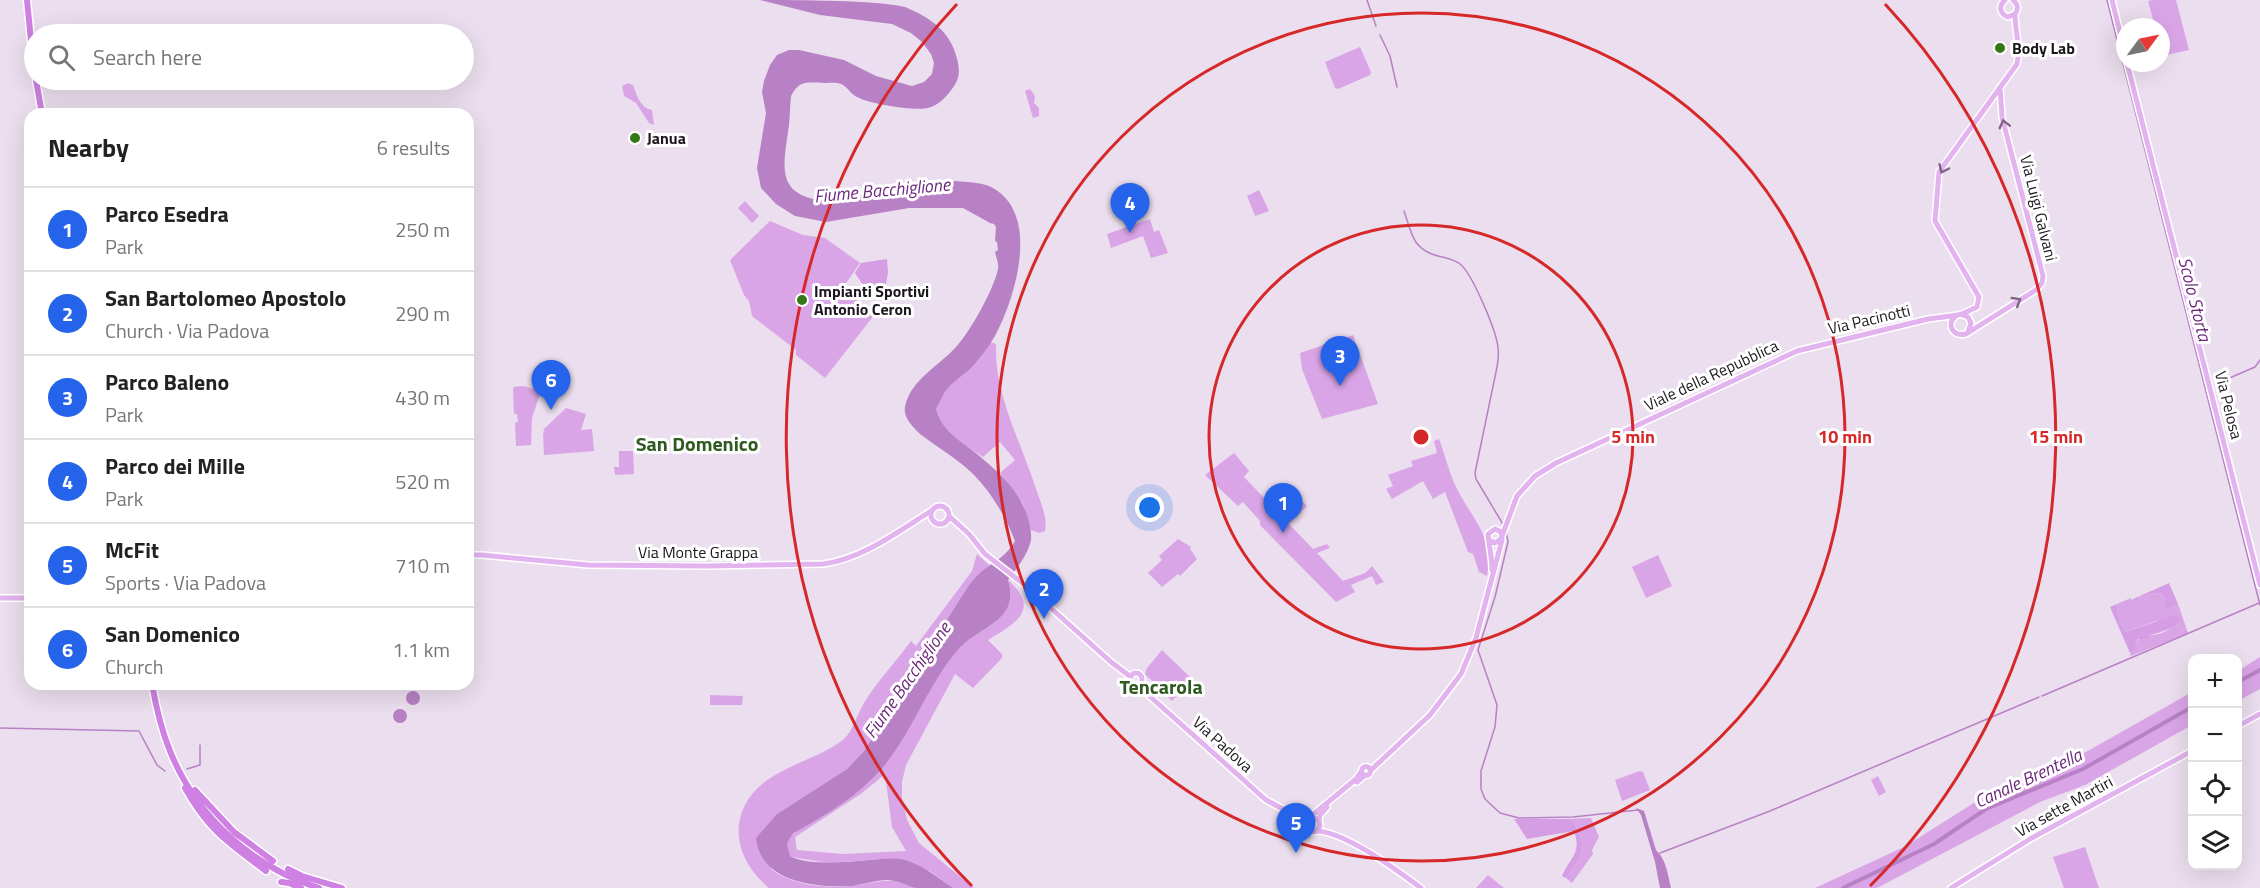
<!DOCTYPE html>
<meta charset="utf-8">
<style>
body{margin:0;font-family:"Titillium Web",sans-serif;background:#f2f2f2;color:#222}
.controls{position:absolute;right:18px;bottom:18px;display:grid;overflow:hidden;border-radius:12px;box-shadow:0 6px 24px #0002}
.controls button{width:54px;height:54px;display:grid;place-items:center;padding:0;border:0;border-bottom:2px solid #e0e0e0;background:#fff;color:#222;font:30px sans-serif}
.compass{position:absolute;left:2116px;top:18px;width:54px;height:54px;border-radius:50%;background:#fff;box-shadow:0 6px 24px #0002;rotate:57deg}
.you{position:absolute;left:1150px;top:508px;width:21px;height:21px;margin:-15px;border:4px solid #fff;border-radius:50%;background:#1a73e8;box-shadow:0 0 0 9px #1a73e833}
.badge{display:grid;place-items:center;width:39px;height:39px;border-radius:50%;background:#2563eb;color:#fff;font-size:20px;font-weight:700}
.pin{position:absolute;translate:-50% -50px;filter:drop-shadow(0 2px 3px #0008)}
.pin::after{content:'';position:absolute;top:32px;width:21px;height:18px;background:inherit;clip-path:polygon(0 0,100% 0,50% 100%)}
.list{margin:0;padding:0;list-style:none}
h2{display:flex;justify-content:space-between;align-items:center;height:78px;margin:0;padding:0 24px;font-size:26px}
h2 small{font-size:20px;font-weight:400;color:#767676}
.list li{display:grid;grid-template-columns:39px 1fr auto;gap:18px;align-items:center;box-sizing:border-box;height:84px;padding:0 24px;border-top:2px solid #e0e0e0}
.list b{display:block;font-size:22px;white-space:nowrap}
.list p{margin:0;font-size:20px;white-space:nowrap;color:#767676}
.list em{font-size:20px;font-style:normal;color:#767676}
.icon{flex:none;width:33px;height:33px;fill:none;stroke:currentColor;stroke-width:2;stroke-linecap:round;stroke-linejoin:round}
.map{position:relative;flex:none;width:2260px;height:888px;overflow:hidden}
.search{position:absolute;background:#fff;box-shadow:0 6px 24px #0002;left:24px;top:24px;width:450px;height:66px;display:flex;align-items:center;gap:15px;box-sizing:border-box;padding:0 21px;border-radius:33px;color:#767676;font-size:22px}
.panel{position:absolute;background:#fff;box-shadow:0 6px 24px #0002;left:24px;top:108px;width:450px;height:582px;border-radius:18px}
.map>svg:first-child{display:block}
.green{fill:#daa5e7;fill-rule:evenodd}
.forest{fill:#d59de3}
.water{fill:#b881c5}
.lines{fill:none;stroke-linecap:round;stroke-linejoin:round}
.stream{stroke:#b881c5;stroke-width:1.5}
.canal{stroke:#b881c5;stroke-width:4}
.major-casing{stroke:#fff;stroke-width:8}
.highway-casing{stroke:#fff;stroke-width:9}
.major{stroke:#e2b3ee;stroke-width:5}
.highway{stroke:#ce81e2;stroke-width:6}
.oneway{stroke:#7f6586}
.ring{fill:none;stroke:#d62828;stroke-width:3}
.poi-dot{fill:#337718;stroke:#fff;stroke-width:2}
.labels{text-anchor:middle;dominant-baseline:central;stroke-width:6;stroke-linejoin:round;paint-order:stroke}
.poi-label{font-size:16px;font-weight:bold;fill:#1c171d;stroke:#fff;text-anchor:start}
.street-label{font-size:16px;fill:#1c171d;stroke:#fff}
.water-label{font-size:18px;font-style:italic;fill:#6c297c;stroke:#fff}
.quarter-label{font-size:20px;font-weight:bold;fill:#2e5a20;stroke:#fff}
.centre{fill:#d62828;stroke:#fff;stroke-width:3}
.ring-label{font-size:18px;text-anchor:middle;font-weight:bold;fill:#d62828;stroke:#fff;stroke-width:6;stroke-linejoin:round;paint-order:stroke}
</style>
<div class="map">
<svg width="2260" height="888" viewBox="0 0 2260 888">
<rect width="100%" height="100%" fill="#ebdeee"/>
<path class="green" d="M 2152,0 L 2176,0 L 2189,50 L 2162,56 L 2161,27 L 2155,27 L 2148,1 Z
M 1360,47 L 1371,72 L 1370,75 L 1338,89 L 1335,88 L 1325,62 Z
M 628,83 L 633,85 C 637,95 640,108 652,110 L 654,125 L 649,123 L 636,103 L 624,96 L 622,86 Z
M 1030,89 L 1035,96 L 1034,103 L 1039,108 L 1039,116 L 1033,118 L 1025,91 Z
M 1259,190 L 1269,211 L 1255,216 L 1247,196 Z
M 745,201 L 759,216 L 752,223 L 738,208 Z
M 1150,219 L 1154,232 L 1159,230 L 1168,253 L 1151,258 L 1143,236 L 1111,248 L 1107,234 Z
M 770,221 L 803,235 L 825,238 L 860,263 L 842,289 L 875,314 L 825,378 L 796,355 L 796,350 L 752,316 L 749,301 L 744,295 L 730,260 Z
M 1353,335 L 1378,404 L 1322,419 L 1302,369 L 1300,353 Z
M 990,342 L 996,344 C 994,393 1020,440 1035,486 C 1039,499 1048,516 1045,531 L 1039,533 L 1031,530 L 1023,504 L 1000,473 L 1015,460 L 1000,442 L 983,457 C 964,444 943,432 936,409 L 947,388 L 972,367 Z
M 523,386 L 541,391 L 532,418 L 531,445 L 516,446 L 515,423 L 518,422 L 517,414 L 514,414 L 513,389 L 514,387 Z
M 566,408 L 586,414 L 581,430 L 592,429 L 594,451 L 544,455 L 543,433 L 545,432 L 543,430 Z
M 1439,439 C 1445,455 1449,472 1456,487 C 1473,521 1494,535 1487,576 L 1479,572 L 1473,554 L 1468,552 L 1445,492 L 1433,499 L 1423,481 L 1392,499 L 1386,489 L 1393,486 L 1388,475 L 1413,466 L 1411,461 L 1437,453 L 1434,441 Z
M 619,451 L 633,451 L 634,474 L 615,475 L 614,467 L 619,467 Z
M 1234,453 L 1249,471 L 1244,477 L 1271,505 L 1289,488 L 1307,506 L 1289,524 L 1313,549 L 1327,544 L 1330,548 L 1317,553 L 1343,581 L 1365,573 L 1372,566 L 1384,582 L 1376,585 L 1372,576 L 1351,585 L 1355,592 L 1336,602 L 1260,525 L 1260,521 L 1243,502 L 1238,506 L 1205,475 Z
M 1178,539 L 1191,547 L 1190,549 L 1197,559 L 1180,576 L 1178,574 L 1162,587 L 1148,573 L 1162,560 L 1159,556 Z
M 977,554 L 991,567 L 980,573 L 967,588 L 864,751 L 847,769 L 777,814 L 771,869 C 793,886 824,888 852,886 C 874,883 895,875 916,888 L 769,888 C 728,854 727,803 775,775 C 797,762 824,755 844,739 C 853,731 857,714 864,703 C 877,681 896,662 911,641 L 916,646 L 972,571 Z
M 1658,555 L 1672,586 L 1646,598 L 1632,567 Z
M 1008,580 C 1042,610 1014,624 988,640 L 1002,654 L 1002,658 L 973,688 L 955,674 L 906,765 L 902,782 L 902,798 L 907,820 L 919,843 L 974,888 L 953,888 L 930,871 L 883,859 L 829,863 L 791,857 L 787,849 L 789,838 C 814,816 847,804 871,780 C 909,741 923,690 957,651 C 979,625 1021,622 1008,580 ZM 885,774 L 892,827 L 906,851 L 844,854 L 797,850 L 795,837 L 862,793 Z
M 2156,593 L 2163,595 L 2165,599 L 2165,608 L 2167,610 L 2178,604 L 2188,633 L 2131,656 L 2130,653 L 2135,651 L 2135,643 C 2141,635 2153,636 2162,633 C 2168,631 2172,625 2179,624 L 2156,621 L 2125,632 L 2118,615 L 2117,604 L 2131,598 L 2131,600 L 2138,601 L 2140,597 Z
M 1162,650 L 1192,679 L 1172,701 L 1145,674 L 1147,668 Z
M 2260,657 L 2260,689 L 2238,701 L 2238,671 Z
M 2192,692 L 2192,725 L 2085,785 L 2040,802 L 1877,888 L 1815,888 L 1904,847 L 1996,789 L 2086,752 Z
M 710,695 L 743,696 L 742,705 L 710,705 Z
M 1640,771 L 1643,772 L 1650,790 L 1622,801 L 1615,780 Z
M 1878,776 L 1886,792 L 1879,796 L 1871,780 Z
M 1591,818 L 1599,837 L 1592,850 L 1593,854 L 1572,883 L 1566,878 C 1585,853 1588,845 1571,819 Z
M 2085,847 L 2099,888 L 2064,888 L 2053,857 Z
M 1488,875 L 1504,888 L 1476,888 Z"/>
<path class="forest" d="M 887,259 L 888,272 L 886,284 L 873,289 L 865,288 L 855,273 L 861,263 Z
M 2169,583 L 2178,604 L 2167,610 L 2165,609 L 2165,599 L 2163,595 L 2156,593 L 2140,597 L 2137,602 L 2131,600 Z
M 2117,604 L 2118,615 L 2125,632 L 2176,615 L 2181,621 C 2171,629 2162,632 2150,635 L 2146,639 L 2138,639 L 2135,643 L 2135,651 L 2130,653 L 2110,607 Z
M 1514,819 L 1571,819 C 1588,845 1585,853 1566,878 L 1562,876 C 1570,857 1582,854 1574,831 L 1527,839 Z"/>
<path class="water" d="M 760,0 C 796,0 875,0 905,7 C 929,17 951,31 957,59 C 960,70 960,79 952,89 C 946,97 939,105 928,108 C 914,111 869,104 857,97 C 851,94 848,88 843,85 C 838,82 831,83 825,83 C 808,83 800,79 791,96 C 790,106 790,115 789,125 C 784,164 773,196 826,201 L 954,181 C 966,182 980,182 991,187 C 1041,212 1016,296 996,334 C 990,345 980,358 972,367 C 964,375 954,381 947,389 C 943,394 940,403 936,409 C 942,429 956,438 972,450 C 998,471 1023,492 1030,526 C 1031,532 1032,539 1030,544 C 1026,557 1016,569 1008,580 C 1021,622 979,625 957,651 C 923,691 909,744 870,781 C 848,802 820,818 794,833 C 786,841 786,847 791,857 C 816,866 844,862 871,860 C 882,859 897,857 908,861 C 925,867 939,878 953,888 C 942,888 926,888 916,888 C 906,885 895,879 885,880 C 874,881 863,884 853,886 C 816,888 761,883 756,838 L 777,814 L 847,769 L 864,751 L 967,588 C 971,583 975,577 980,573 C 994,561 1005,558 1015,541 C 1006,517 991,492 973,474 C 958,459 937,447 920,434 C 913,427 903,418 905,407 C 910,380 940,365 956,347 C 970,332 994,289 998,269 C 999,262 996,258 995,252 L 998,250 L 997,242 L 995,241 L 996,227 L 994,224 L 990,223 L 963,208 L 909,208 L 826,222 L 795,216 L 776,204 L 761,188 L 757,168 L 766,113 L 762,92 L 764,81 L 770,65 L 777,55 L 789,50 L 799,50 L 844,60 L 876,76 L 912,86 L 924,82 L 932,74 L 934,63 L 931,54 L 922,42 L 911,33 L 892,24 L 820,15 Z
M406 698a7 7 0 1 1 14 0a7 7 0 1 1-14 0Z
M393 716a7 7 0 1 1 14 0a7 7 0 1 1-14 0Z
M 1636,808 L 1644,811 L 1656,850 C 1666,859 1668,875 1671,888 L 1660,888 L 1655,862 L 1641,815 Z"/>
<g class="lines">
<path class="stream" d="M 1367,0 L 1376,26
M 2107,0 L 2260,605
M 1380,35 L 1390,56 L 1397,87
M 1404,211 C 1412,234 1412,249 1438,256 C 1445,258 1454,259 1460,264 C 1472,273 1497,332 1498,348 C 1499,354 1498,361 1497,367 L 1475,473 L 1476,479 L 1504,526
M 2218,383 L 2255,367 L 2260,360
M 1506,531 L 1508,542 L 1495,597 L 1478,650 L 1497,705 L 1495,727 L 1481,771 L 1481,789 L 1485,799 L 1500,813 L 1519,818 L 1573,817 L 1638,810
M 2042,696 L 2259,603
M 0,728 L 139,731 L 157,765 L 165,771
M 187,769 L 200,765 L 200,745
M 1660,853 L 1770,811 L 2039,697"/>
<path class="canal" d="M 2238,682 L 2260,670
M 1843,888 L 1934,844 L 1986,809 L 2083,769 L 2192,707"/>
<g class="major-casing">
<path id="major" d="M 2005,0 C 1998,6 2000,14 2008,17 L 2015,14 C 2019,9 2018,4 2013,0
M 2112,0 L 2125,53
M 2127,63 L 2260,585
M 1962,314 L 1977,307 L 1979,297 L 1935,221 L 1939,172 L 2017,64 C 2021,47 2015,32 2015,14
M 1968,332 L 1971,323 L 1968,317 L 1960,314 C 1945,319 1950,338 1966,334 L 2036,290 L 2042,283 L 2043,276 L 2002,117 L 2000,87
M931 515a9 9 0 1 1 18 0a9 9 0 1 1-18 0Z
M 949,516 L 969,534 L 985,554 L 1025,585 L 1111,662 L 1131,677
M 1502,536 L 1517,496 L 1535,476 L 1556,463 L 1797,351 L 1928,319 L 1958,315
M 1489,540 L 1495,543 L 1502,538 L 1501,532 L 1495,529 L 1488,534 C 1489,546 1492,557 1492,570
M 468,555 L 482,555 L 588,565 L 706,566 L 823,564 C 862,559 899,531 931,511
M 0,598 L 30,598
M1130 679a6 6 0 1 1 12 0a6 6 0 1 1-12 0Z
M 1139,684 L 1145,692 L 1266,800 L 1296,816 L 1308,817
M 2238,726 L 2260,714
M1361.5 771a4.5 4.5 0 1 1 9 0a4.5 4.5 0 1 1-9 0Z
M 1370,771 L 1430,715 L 1461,674 L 1476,638 L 1502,540
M 1357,782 L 1365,775
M 1296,816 L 1308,831 L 1315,832 L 1320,826 L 1319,820 L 1312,817 L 1306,819 L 1304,824
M 1310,817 L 1356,779 L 1361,772
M 1319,820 L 1320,815 L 1327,807
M 1316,831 C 1344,831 1398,871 1421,888
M 1951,888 L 2030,839 L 2192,751"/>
</g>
<g class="highway-casing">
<path id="highway" d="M 27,0 L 34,71
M 36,80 L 42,114
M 152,684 C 156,707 161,729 170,751 C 196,816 252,867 319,888
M 185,788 C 209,831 228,842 266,871
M 195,790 L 234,832 L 273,861
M 288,869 L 302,876 L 342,888
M 281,882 L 289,883 L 301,888"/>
</g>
<use href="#major" class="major"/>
<use href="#highway" class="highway"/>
</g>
<defs><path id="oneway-chevron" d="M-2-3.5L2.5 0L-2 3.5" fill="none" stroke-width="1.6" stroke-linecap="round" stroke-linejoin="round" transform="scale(1.5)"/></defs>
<g class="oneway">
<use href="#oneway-chevron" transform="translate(2004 124) rotate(-104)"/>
<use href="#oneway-chevron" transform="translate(1943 169) rotate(115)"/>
<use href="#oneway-chevron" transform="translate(2017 301) rotate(-31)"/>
</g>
<g class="ring">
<circle cx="1421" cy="437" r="212"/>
<circle cx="1421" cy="437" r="424"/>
<path d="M972 886A635 635 0 0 1 957 4M1885 4A635 635 0 0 1 1870 886"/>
</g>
<g class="poi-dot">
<circle cx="2000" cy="48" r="6"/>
<circle cx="635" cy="138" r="6"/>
<circle cx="802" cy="300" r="6"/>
</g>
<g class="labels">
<g class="poi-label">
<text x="2012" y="48">Body Lab</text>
<text x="647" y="138">Janua</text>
<text x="814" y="291">Impianti Sportivi<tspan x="814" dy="18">Antonio Ceron</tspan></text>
</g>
<g class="street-label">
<text transform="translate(2039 208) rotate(76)">Via Luigi Galvani</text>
<text transform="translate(1869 319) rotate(-13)">Via Pacinotti</text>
<text transform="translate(1711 375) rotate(-25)">Viale della Repubblica</text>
<text transform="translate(2229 405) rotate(76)">Via Pelosa</text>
<text x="698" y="552">Via Monte Grappa</text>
<text transform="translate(1223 744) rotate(42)">Via Padova</text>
<text transform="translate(2064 806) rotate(-29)">Via sette Martiri</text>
</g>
<g class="water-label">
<text transform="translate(882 190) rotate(-5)">Fiume Bacchiglione</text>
<text transform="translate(2195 299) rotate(76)">Scolo Storta</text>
<text transform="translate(907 680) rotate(-55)">Fiume Bacchiglione</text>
<text transform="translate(2028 778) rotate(-25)">Canale Brentella</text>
</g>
<g class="quarter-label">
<text x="697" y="443">San Domenico</text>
<text x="1161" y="686">Tencarola</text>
</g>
</g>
<circle cx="1421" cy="437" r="9" class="centre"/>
<g class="ring-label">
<text x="1633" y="443">5 min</text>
<text x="1845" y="443">10 min</text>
<text x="2056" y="443">15 min</text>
</g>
</svg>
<div class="controls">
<button>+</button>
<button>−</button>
<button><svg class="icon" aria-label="locate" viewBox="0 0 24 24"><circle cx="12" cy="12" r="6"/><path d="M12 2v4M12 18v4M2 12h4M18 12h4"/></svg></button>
<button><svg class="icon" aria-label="layers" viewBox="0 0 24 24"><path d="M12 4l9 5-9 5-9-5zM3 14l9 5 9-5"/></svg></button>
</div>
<svg class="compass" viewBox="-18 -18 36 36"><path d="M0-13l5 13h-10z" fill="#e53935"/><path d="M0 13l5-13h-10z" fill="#767676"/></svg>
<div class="you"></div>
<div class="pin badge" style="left:1283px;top:533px">1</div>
<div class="pin badge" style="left:1044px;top:619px">2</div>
<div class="pin badge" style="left:1340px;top:386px">3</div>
<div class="pin badge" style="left:1130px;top:233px">4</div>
<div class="pin badge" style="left:1296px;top:853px">5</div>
<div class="pin badge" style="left:551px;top:410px">6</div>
<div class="search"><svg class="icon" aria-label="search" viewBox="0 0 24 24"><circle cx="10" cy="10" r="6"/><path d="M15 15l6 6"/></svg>Search here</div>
<section class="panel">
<h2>Nearby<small>6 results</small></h2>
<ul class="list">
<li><span class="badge">1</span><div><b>Parco Esedra</b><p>Park</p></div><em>250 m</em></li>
<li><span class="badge">2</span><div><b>San Bartolomeo Apostolo</b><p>Church · Via Padova</p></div><em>290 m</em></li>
<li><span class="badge">3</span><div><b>Parco Baleno</b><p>Park</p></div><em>430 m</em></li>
<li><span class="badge">4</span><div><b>Parco dei Mille</b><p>Park</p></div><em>520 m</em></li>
<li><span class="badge">5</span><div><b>McFit</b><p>Sports · Via Padova</p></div><em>710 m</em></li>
<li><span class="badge">6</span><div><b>San Domenico</b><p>Church</p></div><em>1.1 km</em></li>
</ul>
</section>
</div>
